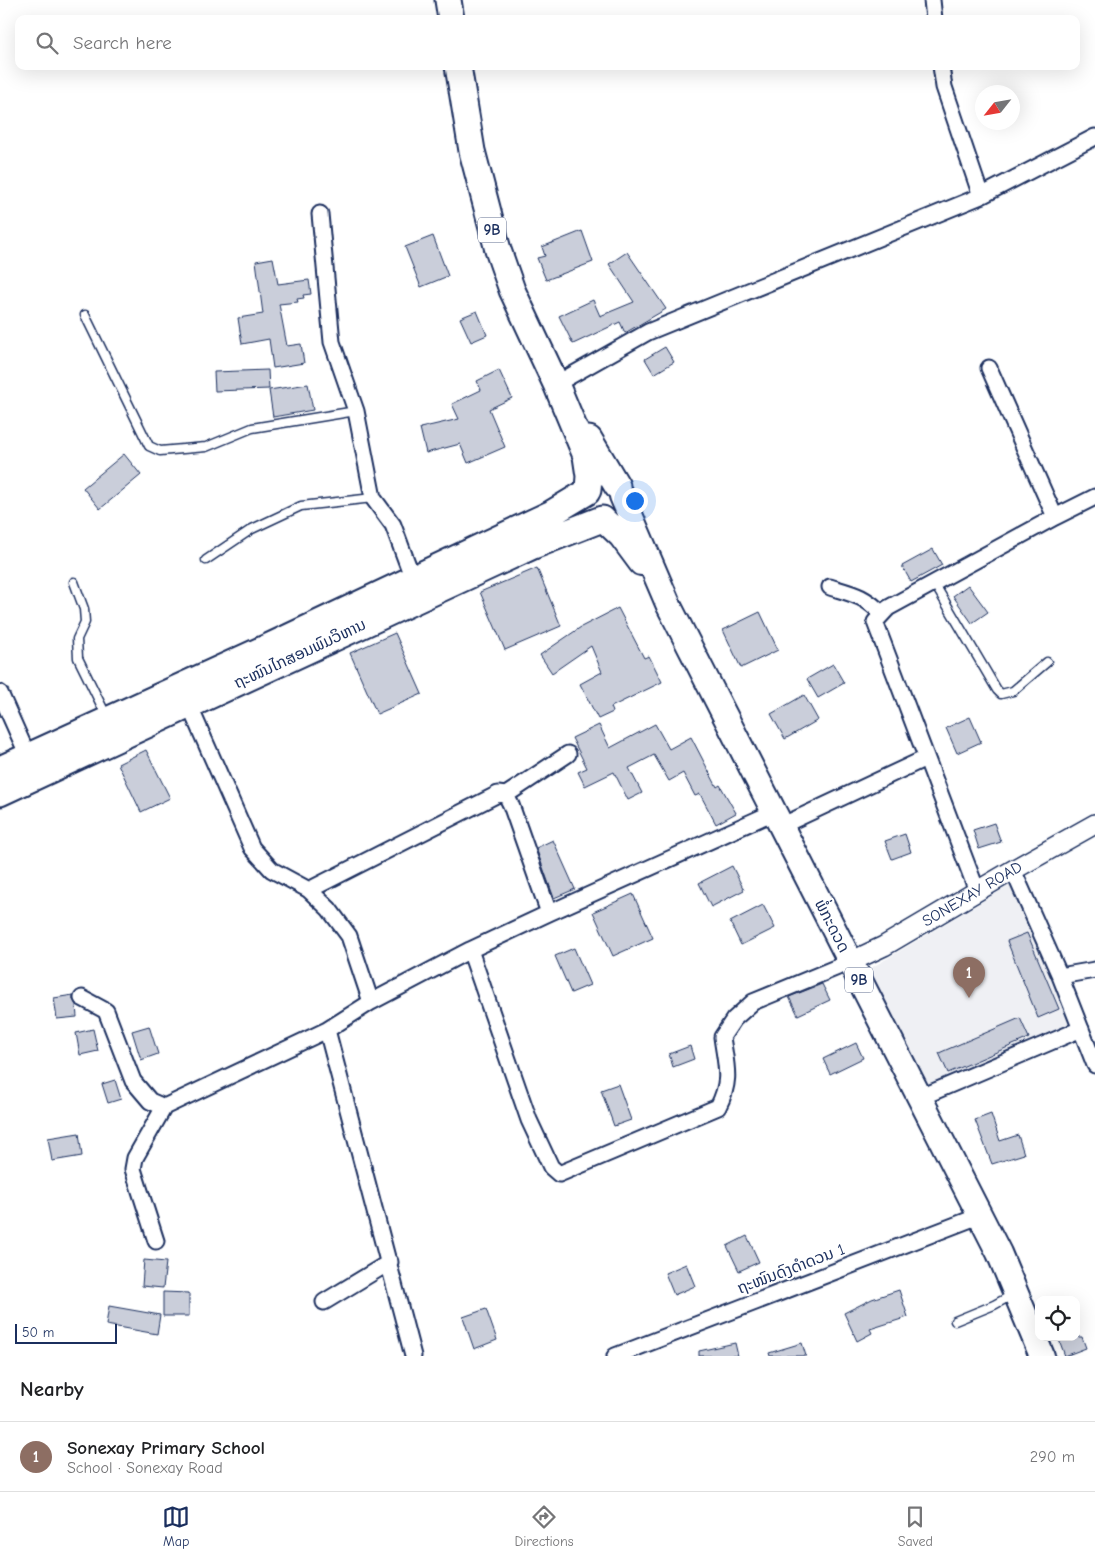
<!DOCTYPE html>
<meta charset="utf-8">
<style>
body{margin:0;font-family:"Comic Neue","Noto Sans Lao",sans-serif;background:#f2f2f2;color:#202124}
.controls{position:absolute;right:15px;bottom:15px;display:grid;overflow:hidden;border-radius:10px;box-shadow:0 5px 20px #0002}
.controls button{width:45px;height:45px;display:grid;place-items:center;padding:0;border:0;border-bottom:1px solid #e0e0e0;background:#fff;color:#202124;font:25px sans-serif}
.compass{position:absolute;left:975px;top:85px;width:45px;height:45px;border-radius:50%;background:#fff;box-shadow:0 5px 20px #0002;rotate:239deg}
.scale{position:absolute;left:15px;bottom:12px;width:102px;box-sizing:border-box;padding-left:5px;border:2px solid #1b2f5e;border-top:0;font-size:14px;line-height:18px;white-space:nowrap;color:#1b2f5e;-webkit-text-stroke:4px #fff;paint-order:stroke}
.you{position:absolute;left:634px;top:500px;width:18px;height:18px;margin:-12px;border:4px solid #fff;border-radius:50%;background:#1a73e8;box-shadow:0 0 0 8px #1a73e833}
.badge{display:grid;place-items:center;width:32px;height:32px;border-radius:50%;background:#1b2f5e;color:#fff;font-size:16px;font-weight:700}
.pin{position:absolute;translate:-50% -41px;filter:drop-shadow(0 1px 2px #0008)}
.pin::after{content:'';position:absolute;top:26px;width:18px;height:15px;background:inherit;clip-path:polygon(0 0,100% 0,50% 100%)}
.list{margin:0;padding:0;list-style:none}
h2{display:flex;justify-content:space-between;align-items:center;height:65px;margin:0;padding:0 20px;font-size:21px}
h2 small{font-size:16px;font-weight:400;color:#757577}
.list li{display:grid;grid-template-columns:32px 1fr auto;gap:15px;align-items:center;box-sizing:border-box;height:70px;padding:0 20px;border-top:1px solid #e0e0e0}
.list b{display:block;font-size:19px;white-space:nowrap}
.list p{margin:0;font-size:16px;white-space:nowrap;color:#757577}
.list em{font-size:16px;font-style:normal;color:#757577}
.icon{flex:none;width:28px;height:28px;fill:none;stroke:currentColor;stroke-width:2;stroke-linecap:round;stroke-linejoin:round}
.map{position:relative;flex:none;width:1095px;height:1356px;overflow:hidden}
.search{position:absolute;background:#fff;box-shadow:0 5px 20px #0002;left:15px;right:15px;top:15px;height:55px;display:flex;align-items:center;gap:12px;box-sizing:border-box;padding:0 18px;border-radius:10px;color:#757577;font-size:19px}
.sheet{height:135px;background:#fff}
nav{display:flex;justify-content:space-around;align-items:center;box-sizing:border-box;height:70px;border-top:1px solid #e0e0e0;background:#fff;font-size:14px;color:#757577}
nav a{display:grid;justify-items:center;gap:2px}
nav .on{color:#1b2f5e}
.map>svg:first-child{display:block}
.built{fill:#eff0f4}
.building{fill:#caceda;stroke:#1b2f5e}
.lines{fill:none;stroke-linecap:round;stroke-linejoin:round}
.service-casing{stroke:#1b2f5e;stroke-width:11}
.minor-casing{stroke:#1b2f5e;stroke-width:19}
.tertiary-casing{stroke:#1b2f5e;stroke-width:22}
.primary-casing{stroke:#1b2f5e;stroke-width:28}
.trunk-casing{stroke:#1b2f5e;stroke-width:29}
.service{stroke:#fff;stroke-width:8}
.minor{stroke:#fff;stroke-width:15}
.tertiary{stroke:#fff;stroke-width:19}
.primary{stroke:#fff;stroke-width:24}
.trunk{stroke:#fff;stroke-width:25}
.labels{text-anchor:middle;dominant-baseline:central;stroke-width:4;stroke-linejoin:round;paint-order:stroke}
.shield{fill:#fff;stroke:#5f6d8e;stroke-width:1}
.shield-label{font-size:15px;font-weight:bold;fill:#1b2f5e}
.street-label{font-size:16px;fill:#1b2f5e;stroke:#fff}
</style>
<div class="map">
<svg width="1095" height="1356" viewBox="0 0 1095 1356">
<rect width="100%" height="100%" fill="#fff"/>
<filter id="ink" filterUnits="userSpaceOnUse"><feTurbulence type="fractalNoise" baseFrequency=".02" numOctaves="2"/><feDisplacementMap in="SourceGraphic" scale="10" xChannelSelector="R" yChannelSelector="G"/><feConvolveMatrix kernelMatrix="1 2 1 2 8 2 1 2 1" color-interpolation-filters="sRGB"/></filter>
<g filter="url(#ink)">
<path class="built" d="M 1012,884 L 1071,1026 L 924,1088 L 866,971 Z"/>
<path class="building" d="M 582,231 L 593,262 L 546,280 L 537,258 L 545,256 L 542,247 Z
M 433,236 L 448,276 L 421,287 L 405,247 Z
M 627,252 L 666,309 L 625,333 L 620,322 L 573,344 L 559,316 L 593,300 L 600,316 L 634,302 L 609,264 Z
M 273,258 L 278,284 L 309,280 L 311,294 L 303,295 L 304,298 L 297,299 L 298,302 L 279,304 L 287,346 L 301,344 L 304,363 L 273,368 L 269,339 L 242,344 L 238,318 L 263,314 L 256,261 Z
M 477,311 L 487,335 L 471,342 L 460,318 Z
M 665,347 L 674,362 L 654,374 L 645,359 Z
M 268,370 L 269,389 L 215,391 L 214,372 Z
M 499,370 L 512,398 L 489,409 L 505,447 L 468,463 L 460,444 L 426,453 L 420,428 L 459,419 L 452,404 L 481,390 L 477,381 Z
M 308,384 L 313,410 L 273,417 L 269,390 Z
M 124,454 L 141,475 L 100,509 L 83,488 Z
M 933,549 L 942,565 L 911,582 L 902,566 Z
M 537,568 L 561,626 L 505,650 L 480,592 Z
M 968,585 L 988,612 L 972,623 L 953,596 Z
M 618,608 L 644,658 L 649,656 L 662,682 L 611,707 L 613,712 L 598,719 L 580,684 L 602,672 L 591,646 L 552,673 L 540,655 L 581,627 Z
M 760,612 L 778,650 L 741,668 L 723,630 Z
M 395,633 L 422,694 L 377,714 L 350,653 Z
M 833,664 L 844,683 L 818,698 L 807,679 Z
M 804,695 L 818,720 L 785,739 L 771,714 Z
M 970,717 L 981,742 L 957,753 L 946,728 Z
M 655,724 L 669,749 L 691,737 L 717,787 L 720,785 L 736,813 L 716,824 L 700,794 L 695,796 L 683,773 L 669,781 L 654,755 L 629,768 L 642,793 L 628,800 L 614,772 L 585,786 L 578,772 L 587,768 L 572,738 L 599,725 L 610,748 Z
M 146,750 L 170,798 L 141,812 L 118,764 Z
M 994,823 L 1001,842 L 979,849 L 973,830 Z
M 905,834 L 911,852 L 892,859 L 885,841 Z
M 553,840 L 575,889 L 554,898 L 536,848 Z
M 732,866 L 744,890 L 711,907 L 699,883 Z
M 633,894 L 653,938 L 613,956 L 593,912 Z
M 763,905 L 775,928 L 741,945 L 730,922 Z
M 1027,933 L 1059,1009 L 1038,1018 L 1007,941 Z
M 574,948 L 590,985 L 571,993 L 555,956 Z
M 822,984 L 830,1000 L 798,1015 L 789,997 Z
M 73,995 L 73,999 L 76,1005 L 77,1017 L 57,1019 L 54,998 Z
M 1020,1018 L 1029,1038 L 948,1073 L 939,1053 Z
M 149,1026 L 158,1054 L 141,1060 L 132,1031 Z
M 93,1029 L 98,1051 L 80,1055 L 76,1033 Z
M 856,1043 L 863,1058 L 830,1074 L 823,1059 Z
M 690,1046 L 694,1059 L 673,1067 L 669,1054 Z
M 115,1080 L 121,1099 L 108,1103 L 102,1084 Z
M 618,1084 L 631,1120 L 614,1126 L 601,1090 Z
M 991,1114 L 1000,1141 L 1018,1135 L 1024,1154 L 992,1164 L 975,1120 Z
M 79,1133 L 82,1156 L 52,1161 L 48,1138 Z
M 747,1236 L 759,1262 L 739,1271 L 727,1246 Z
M 144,1260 L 166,1262 L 163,1288 L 142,1286 Z
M 686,1264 L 695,1286 L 674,1295 L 665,1273 Z
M 899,1290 L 908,1317 L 870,1329 L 872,1333 L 857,1341 L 844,1313 L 872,1299 Z
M 163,1292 L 189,1293 L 189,1316 L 163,1316 Z
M 109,1306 L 160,1315 L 157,1334 L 106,1325 Z
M 486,1309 L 497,1340 L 474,1349 L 463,1317 Z
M 1058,1337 L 1082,1337 L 1086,1348 L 1065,1356 Z
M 735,1343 L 738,1356 L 699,1356 L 699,1351 Z
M 802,1343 L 806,1356 L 770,1356 L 769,1353 Z"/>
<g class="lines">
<g class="service-casing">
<path id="service" d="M 85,315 L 149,446 L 160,451 L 206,447 L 252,428 L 356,411
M 206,560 L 252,529 L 301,506 L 373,498
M 74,582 L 84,609 L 85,622 L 77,639 L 78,658 L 107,717
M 934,583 L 997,690 L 1001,694 L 1013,691 L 1047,662
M 955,1321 L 994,1305 L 1012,1295"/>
</g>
<g class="minor-casing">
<path id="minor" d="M 932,0 L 934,19
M 941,66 L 944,87 L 981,196
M 320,214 L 332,342 L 356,411 L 373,498 L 393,525 L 413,579
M 989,368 L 1055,517
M 556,384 L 648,332 L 981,196 L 1095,137
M 830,587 C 853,594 865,596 882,614
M 0,693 L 28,756
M 189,705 L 252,848 L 272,870 L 309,890 L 329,909 L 349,936 L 371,1002
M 506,795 L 568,754
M 781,826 L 926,758
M 1013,870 L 1060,976 L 1095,1065
M 309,890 L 498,794 L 506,795 L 511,805 L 549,913
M 977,891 L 875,622 L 888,608 L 1055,517 L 1095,497
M 470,950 L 529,1120 L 551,1167 L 559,1174 L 718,1107 C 732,1080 726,1066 722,1037 L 734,1019 L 753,1002 L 850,962
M 1060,976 L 1095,970
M 82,998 L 106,1011 L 133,1081 L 150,1101 L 164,1107
M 327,1030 L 413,1356
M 919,1098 L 1081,1029
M 156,1241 L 133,1169 L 135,1158 L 164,1107 L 327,1030 L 371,1002 L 470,950 L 549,913 L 774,812
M 324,1302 L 390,1262
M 615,1356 L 979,1216"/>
</g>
<g class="tertiary-casing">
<g id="tertiary">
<path id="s1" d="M 850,962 L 884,946 L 1013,870 L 1095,824"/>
</g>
</g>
<g class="primary-casing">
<path id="primary" d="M 622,496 L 669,606 L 999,1253 L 1042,1356
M 603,519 L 621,536 L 641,563"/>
</g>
<g class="trunk-casing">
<path id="trunk" d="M 448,0 L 451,19
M 458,66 L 472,151 L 498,250 L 512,290 L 556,384 L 586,456 L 589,476 L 588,490
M 589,439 L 617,486
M 0,769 L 272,645 L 552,513 L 587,492
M 0,793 L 533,546 L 602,519"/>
</g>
<use href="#service" class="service"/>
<use href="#minor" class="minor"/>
<use href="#tertiary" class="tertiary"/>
<use href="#primary" class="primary"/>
<use href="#trunk" class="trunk"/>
</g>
</g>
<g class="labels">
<g class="shield">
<rect x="478" y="217.5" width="28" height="25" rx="4"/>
<rect x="845" y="967.5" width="28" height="25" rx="4"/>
</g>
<g class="shield-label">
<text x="492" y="230">9B</text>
<text x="859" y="980">9B</text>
</g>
<g class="street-label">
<text transform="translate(300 654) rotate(-25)">ຖະໜົນໄກສອນພົມວິຫານ</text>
<text stroke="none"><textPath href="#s1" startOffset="140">SONEXAY ROAD</textPath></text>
<text transform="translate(832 926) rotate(63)">ພໍ່ກະດວດ</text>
<text transform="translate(791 1269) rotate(-21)">ຖະໜົນດົງດຳດວນ 1</text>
</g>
</g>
</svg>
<div class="controls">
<button><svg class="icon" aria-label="locate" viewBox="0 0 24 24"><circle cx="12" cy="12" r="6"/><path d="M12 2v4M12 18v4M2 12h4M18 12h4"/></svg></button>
</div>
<svg class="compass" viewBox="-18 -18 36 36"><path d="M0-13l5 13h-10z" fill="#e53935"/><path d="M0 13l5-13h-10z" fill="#757577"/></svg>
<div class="scale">50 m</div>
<div class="you"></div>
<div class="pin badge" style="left:969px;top:998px;background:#8d6e63">1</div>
<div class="search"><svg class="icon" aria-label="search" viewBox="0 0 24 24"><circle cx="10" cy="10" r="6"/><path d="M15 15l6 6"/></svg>Search here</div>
</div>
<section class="sheet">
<h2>Nearby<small></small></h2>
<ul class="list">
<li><span class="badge" style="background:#8d6e63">1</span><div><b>Sonexay Primary School</b><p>School · Sonexay Road</p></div><em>290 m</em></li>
</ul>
</section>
<nav>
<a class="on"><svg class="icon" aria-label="map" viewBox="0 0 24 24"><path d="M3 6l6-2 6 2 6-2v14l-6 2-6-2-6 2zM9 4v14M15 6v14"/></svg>Map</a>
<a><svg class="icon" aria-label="directions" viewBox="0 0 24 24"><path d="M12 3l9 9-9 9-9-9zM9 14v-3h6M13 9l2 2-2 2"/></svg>Directions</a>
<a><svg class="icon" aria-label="saved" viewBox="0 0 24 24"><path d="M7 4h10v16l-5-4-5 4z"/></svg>Saved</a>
</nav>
